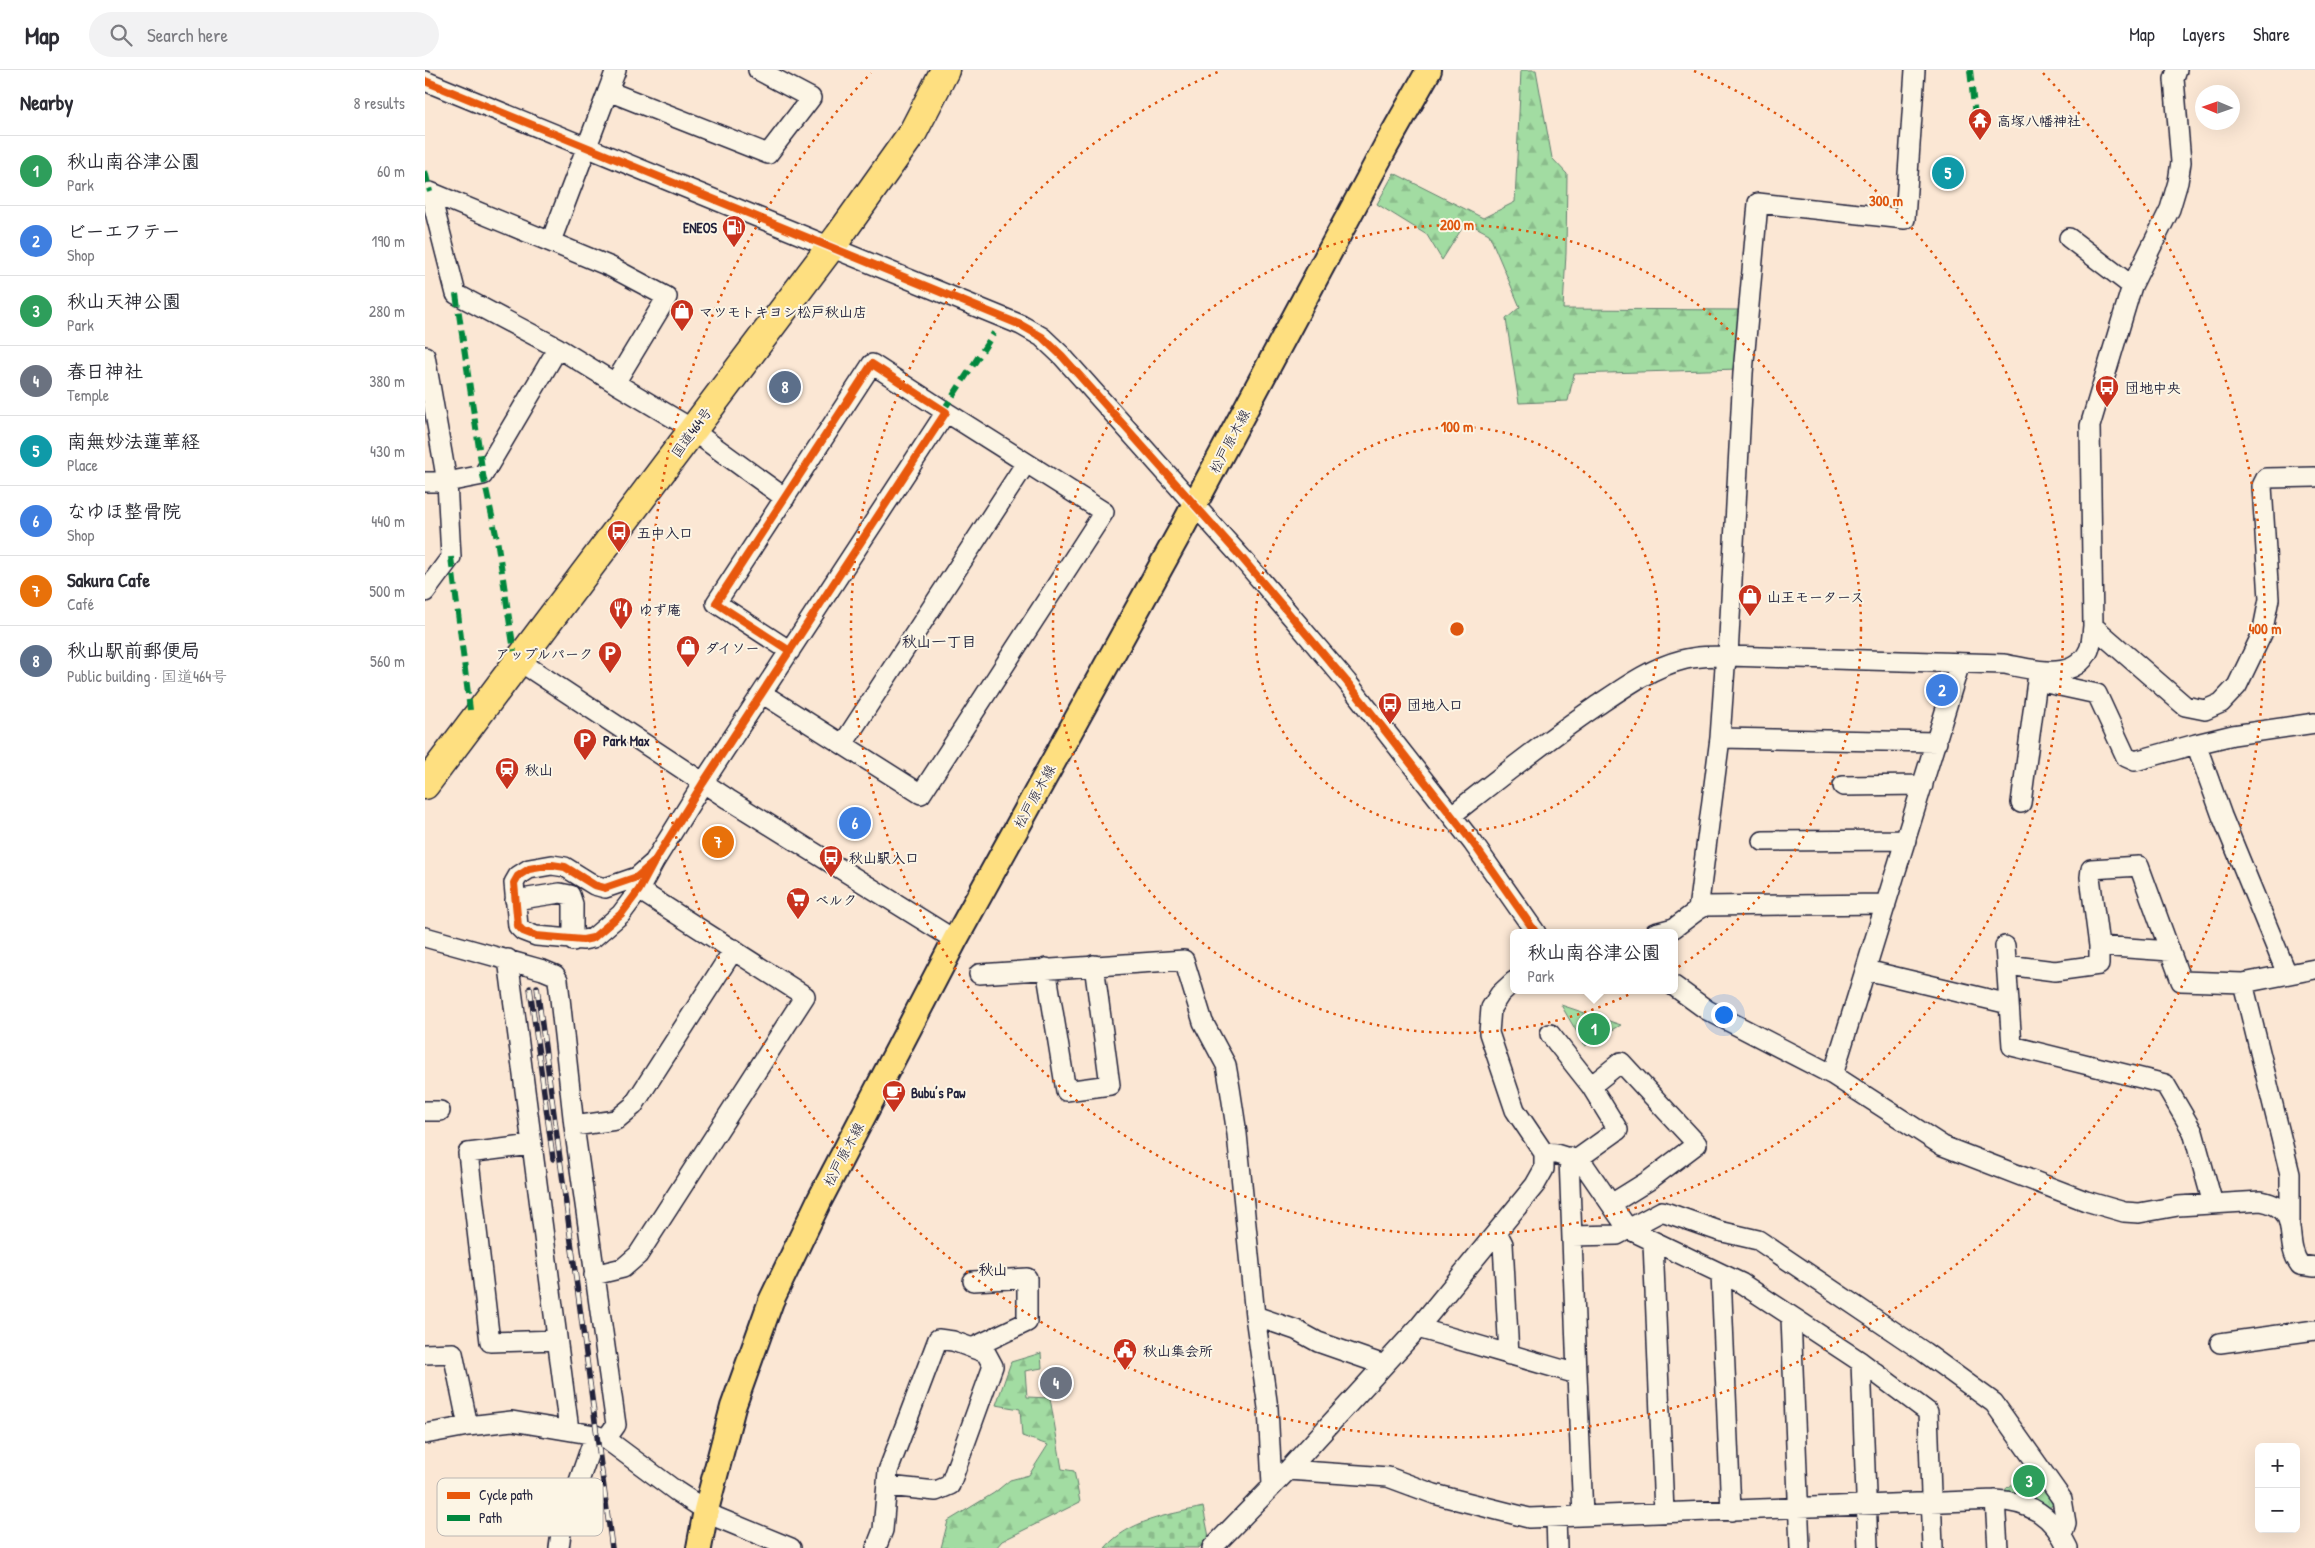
<!DOCTYPE html>
<meta charset="utf-8">
<style>
body{margin:0;font-family:"Patrick Hand","Klee One",sans-serif;background:#f2f2f3;color:#2b2b33}
.controls{position:absolute;right:15px;bottom:15px;display:grid;overflow:hidden;border-radius:8px;box-shadow:0 5px 20px #0002}
.controls button{width:45px;height:45px;display:grid;place-items:center;padding:0;border:0;border-bottom:1px solid #e1e1e2;background:#fff;color:#2b2b33;font:25px sans-serif}
.compass{position:absolute;left:1770px;top:15px;width:45px;height:45px;border-radius:50%;background:#fff;box-shadow:0 5px 20px #0002;rotate:272deg}
.you{position:absolute;left:1298px;top:944px;width:18px;height:18px;margin:-12px;border:4px solid #fff;border-radius:50%;background:#1a73e8;box-shadow:0 0 0 8px #1a73e833}
.badge{display:grid;place-items:center;width:32px;height:32px;border-radius:50%;background:#c8321e;color:#fff;font-size:16px;font-weight:700}
.pin{position:absolute;translate:-50% -50%;border:2px solid #fff;box-shadow:0 1px 5px #0006}
.popup{position:absolute;left:1085px;top:859px;width:168px;height:65px;box-sizing:border-box;display:grid;place-content:center;border-radius:8px;background:#fff;filter:drop-shadow(0 1px 4px #0005);font-size:16px;white-space:nowrap;color:#7c7c81}
.popup b{font-size:19px;color:#2b2b33}
.popup::after{content:'';position:absolute;left:50%;top:100%;margin-left:-10px;border:10px solid transparent;border-top-color:#fff}
.list{margin:0;padding:0;list-style:none}
h2{display:flex;justify-content:space-between;align-items:center;height:65px;margin:0;padding:0 20px;font-size:21px}
h2 small{font-size:16px;font-weight:400;color:#7c7c81}
.list li{display:grid;grid-template-columns:32px 1fr auto;gap:15px;align-items:center;box-sizing:border-box;height:70px;padding:0 20px;border-top:1px solid #e1e1e2}
.list b{display:block;font-size:19px;white-space:nowrap}
.list p{margin:0;font-size:16px;white-space:nowrap;color:#7c7c81}
.list em{font-size:16px;font-style:normal;color:#7c7c81}
.icon{flex:none;width:28px;height:28px;fill:none;stroke:currentColor;stroke-width:2;stroke-linecap:round;stroke-linejoin:round}
.map{position:relative;flex:none;width:1890px;height:1478px;overflow:hidden}
header{display:flex;align-items:center;gap:30px;box-sizing:border-box;height:70px;padding:0 25px;background:#fff;border-bottom:1px solid #e1e1e2}
header strong{font-size:24px}
nav{display:flex;gap:28px;margin-inline-start:auto;font-size:18px}
.search{width:350px;height:45px;background:#f2f2f3;display:flex;align-items:center;gap:12px;box-sizing:border-box;padding:0 18px;border-radius:28px;color:#7c7c81;font-size:19px}
main{display:flex}
aside{flex:1;background:#fff}
.map>svg:first-child{display:block}
.grass{fill:url(#grass-tufts);stroke:#627f6e}
.forest{fill:url(#forest-firs);stroke:#627f6e}
.cemetery{fill:url(#cemetery-stones);stroke:#627f6e}
.lines{fill:none;stroke-linecap:round;stroke-linejoin:round}
.minor-casing{stroke:#22223b;stroke-width:22}
.major-casing{stroke:#22223b;stroke-width:28}
.highway-casing{stroke:#22223b;stroke-width:31}
.minor{stroke:#fcf5e5;stroke-width:19}
.major{stroke:#fedf80;stroke-width:24}
.highway{stroke:#fedf80;stroke-width:28}
.rail-casing{stroke:#22223b;stroke-width:5.5}
.rail{stroke:#fcf5e5;stroke-width:4;stroke-dasharray:11;stroke-linecap:butt}
.quiet{stroke:#00873e;stroke-width:6;stroke-dasharray:12 6;stroke-linecap:butt}
.cycleway-casing{stroke:#fcf5e5;stroke-width:11}
.cycleway{stroke:#e8590c;stroke-width:8}
.ring{fill:none;stroke:#de560e;stroke-width:2.5;stroke-dasharray:2.5 5}
.labels{text-anchor:middle;dominant-baseline:central;stroke-width:4;stroke-linejoin:round;paint-order:stroke}
.poi-label{font-size:14px;font-weight:bold;fill:#22223b;stroke:#fcf5e5;text-anchor:start}
.street-label{font-size:14px;fill:#22223b;stroke:#fcf5e5}
.neighbourhood-label{font-size:15px;font-weight:bold;fill:#22223b;stroke:#fcf5e5}
.key{fill:#fcf5e5;stroke:#bbb6b2;stroke-width:1}
.key-label{font-size:14px;fill:#22223b}
.centre{fill:#de560e;stroke:#fcf5e5;stroke-width:2.5}
.ring-label{font-size:15px;text-anchor:middle;font-weight:bold;fill:#de560e;stroke:#fcf5e5;stroke-width:4;stroke-linejoin:round;paint-order:stroke}
</style>
<header>
<strong>Map</strong>
<div class="search"><svg class="icon" aria-label="search" viewBox="0 0 24 24"><circle cx="10" cy="10" r="6"/><path d="M15 15l6 6"/></svg>Search here</div>
<nav><a>Map</a><a>Layers</a><a>Share</a></nav>
</header>
<main>
<aside>
<h2>Nearby<small>8 results</small></h2>
<ul class="list">
<li><span class="badge" style="background:#2e9e5b">1</span><div><b>秋山南谷津公園</b><p>Park</p></div><em>60 m</em></li>
<li><span class="badge" style="background:#3f7fe0">2</span><div><b>ビーエフテー</b><p>Shop</p></div><em>190 m</em></li>
<li><span class="badge" style="background:#2e9e5b">3</span><div><b>秋山天神公園</b><p>Park</p></div><em>280 m</em></li>
<li><span class="badge" style="background:#6b7280">4</span><div><b>春日神社</b><p>Temple</p></div><em>380 m</em></li>
<li><span class="badge" style="background:#0f9aa8">5</span><div><b>南無妙法蓮華経</b><p>Place</p></div><em>430 m</em></li>
<li><span class="badge" style="background:#3f7fe0">6</span><div><b>なゆほ整骨院</b><p>Shop</p></div><em>440 m</em></li>
<li><span class="badge" style="background:#e8710a">7</span><div><b>Sakura Cafe</b><p>Café</p></div><em>500 m</em></li>
<li><span class="badge" style="background:#5c6f8a">8</span><div><b>秋山駅前郵便局</b><p>Public building · 国道464号</p></div><em>560 m</em></li>
</ul>
</aside>
<div class="map">
<svg width="1890" height="1478" viewBox="0 0 1890 1478">
<defs>
<pattern id="grass-tufts" width="24" height="20" patternUnits="userSpaceOnUse" patternTransform="scale(1.25)"><rect width="24" height="20" fill="#a2dca2"/><path d="M3 7l-1-3M5 7V3M7 7l1-3M15 17l-1-3M17 17v-4M19 17l1-3" fill="none" stroke="#8bbc8c"/></pattern>
<pattern id="forest-firs" width="22" height="20" patternUnits="userSpaceOnUse" patternTransform="scale(1.25)"><rect width="22" height="20" fill="#a2dca2"/><path d="M5 1l3.5 6h-7zM16 11l3.5 6h-7z" fill="#8bbc8c"/></pattern>
<pattern id="cemetery-stones" width="16" height="16" patternUnits="userSpaceOnUse" patternTransform="scale(1.25)"><rect width="16" height="16" fill="#a2dca2"/><path d="M2 7V4a2 2 0 0 1 4 0v3zM10 15v-3a2 2 0 0 1 4 0v3z" fill="#8bbc8c"/></pattern>
</defs>
<rect width="100%" height="100%" fill="#fbe7d4"/>
<filter id="ink" filterUnits="userSpaceOnUse"><feTurbulence type="fractalNoise" baseFrequency=".02" numOctaves="2"/><feDisplacementMap in="SourceGraphic" scale="10" xChannelSelector="R" yChannelSelector="G"/><feConvolveMatrix kernelMatrix="1 2 1 2 8 2 1 2 1" color-interpolation-filters="sRGB"/></filter>
<g filter="url(#ink)">
<path class="grass" d="M 1136,935 L 1196,955 L 1160,976 Z
M 1605,1398 L 1633,1428 L 1623,1440 L 1575,1424 Z"/>
<path class="forest" d="M 1096,0 L 1111,0 L 1127,88 L 1142,104 L 1141,183 L 1138,239 L 1319,240 L 1314,299 L 1149,304 L 1143,331 L 1094,333 L 1081,249 L 1095,237 L 1064,164 L 1041,152 L 1017,190 L 1002,165 L 952,134 L 969,103 L 1058,148 L 1090,132 Z
M 616,1283 L 617,1298 L 600,1301 L 602,1327 L 625,1328 L 637,1399 L 649,1401 L 655,1432 L 577,1471 L 571,1478 L 516,1478 L 523,1451 L 569,1423 L 585,1410 L 604,1405 L 623,1375 L 597,1366 L 595,1339 L 571,1335 L 586,1292 Z"/>
<path class="cemetery" d="M 778,1437 L 784,1467 L 774,1478 L 680,1478 C 704,1450 743,1445 778,1437 Z"/>
<g class="lines">
<g class="minor-casing">
<path id="minor" d="M 191,0 L 183,21 L 343,84 L 386,28 L 333,0
M 0,11 L 596,255 L 617,267 L 637,286 L 816,487 L 922,612 L 1048,773 L 1111,863
M 5,122 L 186,197 L 242,227 L 190,313 L 133,278 L 31,224 Z
M 1644,168 L 1707,216
M 126,171 L 183,21
M 0,286 L 22,412 L 0,412
M 190,313 L 257,353 L 360,428
M 0,522 L 26,487 L 22,412 L 58,405 L 133,278
M 1668,556 L 1760,636 L 1780,640 L 1796,633 L 1812,616 L 1837,564 L 1844,529 L 1837,416 L 1841,408 L 1890,407
M 94,591 L 303,729 L 530,870
M 338,624 L 496,724 L 679,442 L 521,342
M 1295,668 L 1512,672
M 418,674 L 601,393
M 1771,674 L 1808,665 L 1890,653
M 1418,716 L 1498,715
M 1596,733 L 1612,611 L 1672,624 L 1701,687 L 1710,691 L 1771,674 L 1797,746 L 1862,904
M 1027,745 C 1074,708 1120,671 1170,637 C 1197,619 1225,598 1257,590 C 1272,586 1287,586 1303,586 L 1579,594 C 1606,599 1649,613 1664,580 C 1667,573 1667,563 1668,556 L 1665,356 L 1707,216 L 1745,139 L 1753,112 L 1756,92 L 1749,9 L 1752,0
M 1338,771 L 1481,770
M 229,792 L 212,807 L 180,818 L 169,815 L 140,797 L 127,795 L 104,799 L 93,806 L 89,813 L 93,856 L 98,861 L 111,866 L 158,870 L 168,868 L 196,844 L 214,820 L 229,792 L 278,713 L 521,342 L 447,294 L 291,533 L 365,581
M 90,830 L 135,823 L 145,825 L 148,834 L 148,871
M 1273,840 L 1280,836 L 1461,834
M 1230,863 L 1249,858 L 1273,840 L 1295,668 L 1300,597 L 1303,586 L 1318,303 L 1333,133 L 1480,149 L 1490,0
M 0,867 L 118,900 L 130,905 L 133,910 L 149,1056 L 191,1355 L 181,1369
M 1580,876 L 1587,976 L 1740,1014 L 1768,1062 L 1788,1134
M 1674,876 L 1745,881
M 83,889 L 144,1360
M 1582,895 L 1630,901 L 1674,895 L 1674,876 L 1665,807 L 1666,799 L 1714,796 L 1756,911 L 1818,913
M 621,898 L 641,1021 L 685,1015 L 669,895
M 1441,900 L 1584,934
M 554,904 L 759,890 L 778,952 L 801,995 L 805,1018 L 812,1064 L 830,1246 L 843,1338 L 847,1415
M 1249,916 L 1282,940 L 1408,1005 L 1518,1076 L 1661,1131 L 1699,1142 L 1714,1143 L 1753,1136 L 1836,1131 C 1880,1140 1856,1169 1875,1195 L 1890,1197
M 1125,964 L 1166,1016 L 1193,1060 L 1151,1090
M 1408,1005 L 1535,593
M 1166,1016 L 1196,992 L 1272,1074 L 1223,1111 L 1186,1134
M 0,1041 L 15,1041
M 149,1056 L 191,1050 L 208,1036 L 309,879
M 107,1075 L 43,1083 L 65,1272 L 132,1270
M 1119,1083 L 1131,1084 L 1157,1092 L 1203,1159 L 1316,1213 L 1436,1292 L 1503,1342 L 1508,1478
M 1865,1151 L 1865,1104 L 1818,913 L 1890,899
M 1072,1162 L 1078,1174 L 1084,1285
M 1147,1166 L 1192,1165 L 1237,1141 L 1294,1161 L 1333,1170 L 1499,1282 L 1569,1333 L 1637,1429 L 1641,1453 L 1637,1466
M 1228,1172 L 1239,1443
M 1296,1204 L 1306,1441
M 169,1205 L 198,1198 L 213,1185 L 380,926 L 214,820
M 830,1246 L 871,1260 L 893,1272 L 959,1295
M 1366,1247 L 1375,1478
M 993,1258 L 1152,1304 L 1144,1087
M 1795,1273 L 1890,1260
M 547,1278 L 602,1252 L 602,1208 L 548,1211
M 0,1284 L 28,1283 L 43,1356
M 1436,1292 L 1443,1478
M 1152,1304 L 1158,1446
M 0,1364 L 43,1356 L 87,1351 L 170,1365 L 181,1369 L 251,1421 L 291,1447 L 366,1478
M 863,1400 L 963,1407 L 1009,1424 L 1104,1448 L 1570,1430 C 1606,1432 1627,1445 1643,1478
M 1570,1430 L 1573,1478
M 1131,1447 L 1132,1478
M 134,1478 L 136,1463 L 170,1365
M 451,1478 L 458,1460 L 463,1401 L 513,1269 L 528,1271 L 561,1283 L 568,1296 L 525,1415 L 511,1421 L 463,1416
M 787,1478 L 863,1400 L 993,1258 L 1110,1115 L 1119,1099 L 1119,1083 L 1090,1040 L 1064,963 L 1066,938 L 1075,924 L 1089,911"/>
</g>
<g class="major-casing">
<path id="major" d="M 274,1478 L 281,1440 L 308,1337 L 346,1231 L 394,1131 L 530,870 L 756,460 L 961,76 L 1004,0"/>
</g>
<g class="highway-casing">
<path id="highway" d="M 0,715 L 414,166 L 488,62 L 520,0"/>
</g>
<use href="#minor" class="minor"/>
<use href="#major" class="major"/>
<use href="#highway" class="highway"/>
<g class="rail-casing">
<path id="rail" d="M 112,917 L 187,1478
M 105,918 L 128,1089"/>
</g>
<use href="#rail" class="rail"/>
<path class="quiet" d="M 1545,0 L 1550,46
M 0,101 L 5,122
M 31,224 L 58,405 L 72,469 L 89,581
M 518,341 L 569,263
M 26,487 L 45,640"/>
<g class="cycleway-casing">
<path id="cycleway" d="M 0,11 L 596,255 L 617,267 L 637,286 L 816,487 L 922,612 L 1048,773 L 1111,863
M 229,792 L 212,807 L 180,818 L 169,815 L 140,797 L 127,795 L 104,799 L 93,806 L 89,813 L 93,856 L 98,861 L 111,866 L 158,870 L 168,868 L 196,844 L 214,820 L 229,792 L 278,713 L 521,342 L 447,294 L 291,533 L 365,581"/>
</g>
<use href="#cycleway" class="cycleway"/>
</g>
</g>
<g class="ring">
<circle cx="1032" cy="559" r="202"/>
<circle cx="1032" cy="559" r="404"/>
<path d="M1269 1A606 606 0 1 1 795 1"/>
<path d="M1618 3A808 808 0 1 1 446 3"/>
</g>
<defs>
<g id="temple-pin" transform="scale(1.25)"><path d="M0 17L-7.5 6A9.5 9.5 0 1 1 7.5 6Z" fill="#c8321e" stroke="#fcf5e5"/><path d="M0-6L5-2H3V0L6.5 2.5H4V6H1.5V3h-3V6H-4V2.5H-6.5L-3 0V-2H-5Z" fill="#fff"/></g>
<g id="fuel-pin" transform="scale(1.25)"><path d="M0 17L-7.5 6A9.5 9.5 0 1 1 7.5 6Z" fill="#c8321e" stroke="#fcf5e5"/><path d="M-5.5-6h7V0h2V4h1.3V-2.5L3-4.5l.8-.8L6-3V5H2.5V1h-1V6h-7ZM-4.2-4.7v3.2H.2V-4.7Z" fill="#fff"/></g>
<g id="shop-pin" transform="scale(1.25)"><path d="M0 17L-7.5 6A9.5 9.5 0 1 1 7.5 6Z" fill="#c8321e" stroke="#fcf5e5"/><path d="M-5-2.5h2.3a2.7 3.5 0 0 1 5.4 0H5L5.5 6h-11ZM-1.5-2.5h3a1.5 2.3 0 0 0-3 0Z" fill="#fff"/></g>
<g id="bus-pin" transform="scale(1.25)"><path d="M0 17L-7.5 6A9.5 9.5 0 1 1 7.5 6Z" fill="#c8321e" stroke="#fcf5e5"/><path d="M-5-6H5V4H4V6H2V4H-2V6H-4V4H-5ZM-3.5-4V0h7V-4ZM-3.5 1.2v1.5H-2V1.2ZM2 1.2v1.5H3.5V1.2Z" fill="#fff"/></g>
<g id="restaurant-pin" transform="scale(1.25)"><path d="M0 17L-7.5 6A9.5 9.5 0 1 1 7.5 6Z" fill="#c8321e" stroke="#fcf5e5"/><path d="M-5-6h1v4h1v-4h1v4h1v-4h1v5L-1.5 .5V6h-2V.5L-5-1ZM5-6V6H3V1.5H1.5Q1.5-4 5-6Z" fill="#fff"/></g>
<g id="parking-pin" transform="scale(1.25)"><path d="M0 17L-7.5 6A9.5 9.5 0 1 1 7.5 6Z" fill="#c8321e" stroke="#fcf5e5"/><path d="M-3.5-5.5H1a3.5 3.5 0 0 1 0 7H-1V5.5H-3.5ZM-1-3.4V-.6H.8a1.4 1.4 0 0 0 0-2.8Z" fill="#fff"/></g>
<g id="station-pin" transform="scale(1.25)"><path d="M0 17L-7.5 6A9.5 9.5 0 1 1 7.5 6Z" fill="#c8321e" stroke="#fcf5e5"/><path d="M-3-6H3Q5-6 5-4V2Q5 4 3 4L4.5 6H3L1.5 4h-3L-3 6H-4.5L-3 4Q-5 4-5 2V-4Q-5-6-3-6ZM-3.5-4v3h7v-3ZM-3.5 1v1.5H-2V1ZM2 1v1.5H3.5V1Z" fill="#fff"/></g>
<g id="supermarket-pin" transform="scale(1.25)"><path d="M0 17L-7.5 6A9.5 9.5 0 1 1 7.5 6Z" fill="#c8321e" stroke="#fcf5e5"/><path d="M-6-5.5h2.5l.6 2H6L4.5 2H-2.5L-4.4-4H-6ZM-1.5 3.2a1.3 1.3 0 1 0 .1 0ZM3 3.2a1.3 1.3 0 1 0 .1 0Z" fill="#fff"/></g>
<g id="cafe-pin" transform="scale(1.25)"><path d="M0 17L-7.5 6A9.5 9.5 0 1 1 7.5 6Z" fill="#c8321e" stroke="#fcf5e5"/><path d="M-5.5-4.5H6V0H3Q3 3.5 0 3.5H-2.5Q-5.5 3.5-5.5 0ZM3-3.2v2h1.7v-2ZM-6 4.5H4V6H-6Z" fill="#fff"/></g>
<g id="civic-pin" transform="scale(1.25)"><path d="M0 17L-7.5 6A9.5 9.5 0 1 1 7.5 6Z" fill="#c8321e" stroke="#fcf5e5"/><path d="M-.6-6.5H3V-4.5H.6V-3L4-1V1h2V6H-6V1h2V-1L-.6-3ZM-1.2 2.5V6h2.4V2.5Z" fill="#fff"/></g>
</defs>
<g fill-rule="evenodd">
<use href="#temple-pin" x="1555" y="50"/>
<use href="#fuel-pin" x="309" y="157"/>
<use href="#shop-pin" x="257" y="241"/>
<use href="#bus-pin" x="1682" y="317"/>
<use href="#bus-pin" x="194" y="462"/>
<use href="#shop-pin" x="1325" y="526"/>
<use href="#restaurant-pin" x="196" y="539"/>
<use href="#shop-pin" x="263" y="577"/>
<use href="#parking-pin" x="185" y="583"/>
<use href="#bus-pin" x="965" y="634"/>
<use href="#parking-pin" x="160" y="670"/>
<use href="#station-pin" x="82" y="699"/>
<use href="#bus-pin" x="406" y="787"/>
<use href="#supermarket-pin" x="373" y="829"/>
<use href="#cafe-pin" x="469" y="1022"/>
<use href="#civic-pin" x="700" y="1280"/>
</g>
<g class="labels">
<g class="poi-label">
<text x="1572" y="50">高塚八幡神社</text>
<text x="292" y="157" text-anchor="end">ENEOS</text>
<text x="274" y="241">マツモトキヨシ松戸秋山店</text>
<text x="1700" y="317">団地中央</text>
<text x="212" y="462">五中入口</text>
<text x="1342" y="526">山王モータース</text>
<text x="214" y="539">ゆず庵</text>
<text x="280" y="577">ダイソー</text>
<text x="168" y="583" text-anchor="end">アップルパーク</text>
<text x="982" y="634">団地入口</text>
<text x="178" y="670">Park Max</text>
<text x="100" y="699">秋山</text>
<text x="424" y="787">秋山駅入口</text>
<text x="390" y="829">ベルク</text>
<text x="486" y="1022">Bubu’s Paw</text>
<text x="718" y="1280">秋山集会所</text>
</g>
<g class="street-label">
<text transform="translate(266 362) rotate(-54)">国道464号</text>
<text transform="translate(804 371) rotate(-62)">松戸原木線</text>
<text transform="translate(609 726) rotate(-61)">松戸原木線</text>
<text transform="translate(418 1084) rotate(-62)">松戸原木線</text>
</g>
<g class="neighbourhood-label">
<text x="514" y="571">秋山一丁目</text>
<text x="568" y="1199">秋山</text>
</g>
</g>
<rect x="12" y="1408" width="166" height="58" rx="8" class="key"/>
<rect x="22" y="1422" width="23" height="7" fill="#e8590c"/>
<rect x="22" y="1445" width="23" height="6" fill="#00873e"/>
<g class="key-label">
<text x="54" y="1430">Cycle path</text>
<text x="54" y="1453">Path</text>
</g>
<circle cx="1032" cy="559" r="8" class="centre"/>
<g class="ring-label">
<text x="1461" y="136">300 m</text>
<text x="1032" y="160">200 m</text>
<text x="1032" y="362">100 m</text>
<text x="1840" y="564">400 m</text>
</g>
</svg>
<div class="controls">
<button>+</button>
<button>−</button>
</div>
<svg class="compass" viewBox="-18 -18 36 36"><path d="M0-13l5 13h-10z" fill="#e53935"/><path d="M0 13l5-13h-10z" fill="#7c7c81"/></svg>
<div class="you"></div>
<div class="pin badge" style="left:1169px;top:959px;background:#2e9e5b">1</div>
<div class="popup"><b>秋山南谷津公園</b>Park</div>
<div class="pin badge" style="left:1517px;top:620px;background:#3f7fe0">2</div>
<div class="pin badge" style="left:1604px;top:1411px;background:#2e9e5b">3</div>
<div class="pin badge" style="left:631px;top:1313px;background:#6b7280">4</div>
<div class="pin badge" style="left:1523px;top:103px;background:#0f9aa8">5</div>
<div class="pin badge" style="left:430px;top:753px;background:#3f7fe0">6</div>
<div class="pin badge" style="left:293px;top:772px;background:#e8710a">7</div>
<div class="pin badge" style="left:360px;top:317px;background:#5c6f8a">8</div>
</div>
</main>
